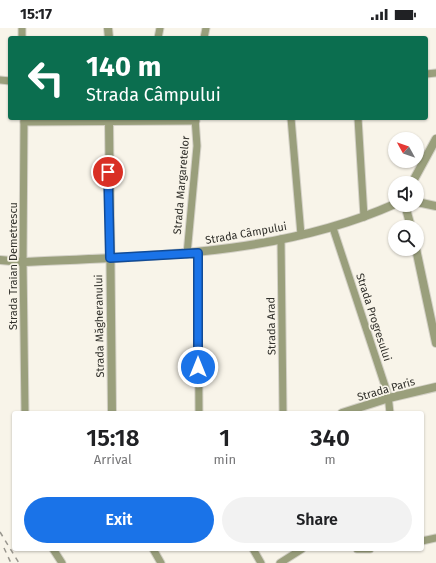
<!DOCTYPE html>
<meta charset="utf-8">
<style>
:root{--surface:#fff;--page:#f2f2f2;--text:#202124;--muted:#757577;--accent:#1a73e8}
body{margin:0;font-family:"Fira Sans",sans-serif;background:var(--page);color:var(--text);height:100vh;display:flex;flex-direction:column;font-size:15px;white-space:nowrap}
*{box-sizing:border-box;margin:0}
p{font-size:13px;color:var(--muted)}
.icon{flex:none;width:22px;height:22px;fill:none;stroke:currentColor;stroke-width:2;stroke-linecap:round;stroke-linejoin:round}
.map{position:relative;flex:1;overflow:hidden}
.details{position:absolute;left:12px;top:383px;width:412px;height:140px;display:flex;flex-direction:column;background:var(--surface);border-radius:4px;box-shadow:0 1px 3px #0004}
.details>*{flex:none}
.hud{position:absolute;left:8px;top:8px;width:420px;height:84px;border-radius:4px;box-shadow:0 1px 3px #0004;background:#0b6e4f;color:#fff;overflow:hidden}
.needle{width:26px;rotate:310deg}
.buttons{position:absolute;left:388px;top:104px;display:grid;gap:8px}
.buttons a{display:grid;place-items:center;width:36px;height:36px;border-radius:50%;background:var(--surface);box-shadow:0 1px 3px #0004;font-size:20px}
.pin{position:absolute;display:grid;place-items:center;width:34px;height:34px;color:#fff;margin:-17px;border:2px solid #fff;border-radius:50%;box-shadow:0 1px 4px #0007}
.me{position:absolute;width:44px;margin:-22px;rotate:0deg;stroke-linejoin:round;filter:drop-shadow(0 0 3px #0008)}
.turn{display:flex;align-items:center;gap:14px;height:84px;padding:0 12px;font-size:18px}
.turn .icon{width:52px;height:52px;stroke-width:2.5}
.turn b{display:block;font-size:28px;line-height:34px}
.eta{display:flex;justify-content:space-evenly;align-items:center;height:68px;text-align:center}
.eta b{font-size:24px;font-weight:600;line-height:28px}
.primary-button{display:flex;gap:8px;margin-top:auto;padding:8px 12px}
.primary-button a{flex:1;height:46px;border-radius:24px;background:var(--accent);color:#fff;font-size:16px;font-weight:600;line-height:46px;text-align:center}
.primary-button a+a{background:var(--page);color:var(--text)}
.status{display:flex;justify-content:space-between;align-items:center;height:28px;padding:0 20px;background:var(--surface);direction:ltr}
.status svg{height:11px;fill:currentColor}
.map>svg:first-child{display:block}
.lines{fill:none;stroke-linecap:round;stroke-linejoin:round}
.minor-casing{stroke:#d4d1c7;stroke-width:9}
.tertiary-casing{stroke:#d4d1c7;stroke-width:10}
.minor{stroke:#9a9f7c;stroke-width:7}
.tertiary{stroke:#9a9f7c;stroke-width:8}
.rail{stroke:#99968e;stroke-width:1.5;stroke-dasharray:5 5;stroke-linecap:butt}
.route-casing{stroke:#114b97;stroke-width:10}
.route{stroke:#1a73e8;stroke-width:7}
.labels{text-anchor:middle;stroke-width:3.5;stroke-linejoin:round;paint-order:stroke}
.street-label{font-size:11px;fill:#31302b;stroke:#f8f4e9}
</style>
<div class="status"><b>15:17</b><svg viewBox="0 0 49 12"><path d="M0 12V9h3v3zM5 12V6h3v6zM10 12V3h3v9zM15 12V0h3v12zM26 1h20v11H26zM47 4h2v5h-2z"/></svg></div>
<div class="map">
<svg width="436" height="535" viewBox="0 0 436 535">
<rect width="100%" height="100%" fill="#f8f4e9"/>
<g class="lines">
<defs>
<g id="minor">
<path d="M 22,0 L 22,10"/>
<path d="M 158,10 L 160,0"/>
<path d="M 204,10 L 206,0"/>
<path d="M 426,46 L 436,45"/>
<path d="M 0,52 L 10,53"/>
<path d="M 24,90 L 23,234 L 25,385"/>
<path d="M 291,90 L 301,207"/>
<path d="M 358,90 L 364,189"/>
<path d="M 24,94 L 196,93"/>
<path d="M 333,200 L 388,367 L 390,385"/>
<path d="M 281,211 L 283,385"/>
<path d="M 198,225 L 199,385"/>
<path d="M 187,226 L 197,118 L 195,90"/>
<path d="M 422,513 L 436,510"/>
<path d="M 53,521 L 62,535"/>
<path d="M 153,521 L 161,535"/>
<path d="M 253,521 L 261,535"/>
<path d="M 357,521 L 370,521"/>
<path d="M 280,535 L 302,521"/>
</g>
<g id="tertiary">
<path d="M 108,0 L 109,10"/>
<path d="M 109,90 L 112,385"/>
<path d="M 412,155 L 436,111"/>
<path d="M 417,174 L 436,178"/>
<path d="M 405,177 L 411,199"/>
<path d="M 416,221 L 436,315"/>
<path d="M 0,232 L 23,234 C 148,228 278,228 395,176"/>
<path d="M 342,385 L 389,370 L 436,359"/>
</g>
</defs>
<use href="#minor" class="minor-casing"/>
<use href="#tertiary" class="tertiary-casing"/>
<use href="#minor" class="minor"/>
<use href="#tertiary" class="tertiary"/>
<g class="rail">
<path d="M 0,504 L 19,535"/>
<path d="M 4,520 L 11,535"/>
</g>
</g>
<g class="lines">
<defs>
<path id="route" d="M 108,144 L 110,230 L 198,225 L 198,339"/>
</defs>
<use href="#route" class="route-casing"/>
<use href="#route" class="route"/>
</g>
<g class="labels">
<g class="street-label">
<text transform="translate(181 157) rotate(-85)" y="4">Strada Margaretelor</text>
<text transform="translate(246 205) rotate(-10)" y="4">Strada Câmpului</text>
<text transform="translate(13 238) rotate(-90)" y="4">Strada Traian Demetrescu</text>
<text transform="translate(374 289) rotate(72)" y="4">Strada Progresului</text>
<text transform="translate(99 298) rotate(-91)" y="4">Strada Măgheranului</text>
<text transform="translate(271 298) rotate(-91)" y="4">Strada Arad</text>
<text transform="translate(386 361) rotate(-16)" y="4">Strada Paris</text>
</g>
</g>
</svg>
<div class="buttons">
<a><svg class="needle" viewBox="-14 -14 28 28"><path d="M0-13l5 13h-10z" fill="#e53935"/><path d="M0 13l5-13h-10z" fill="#757577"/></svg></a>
<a><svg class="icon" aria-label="sound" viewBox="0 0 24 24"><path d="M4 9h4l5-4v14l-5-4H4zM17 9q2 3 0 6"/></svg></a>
<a><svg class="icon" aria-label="search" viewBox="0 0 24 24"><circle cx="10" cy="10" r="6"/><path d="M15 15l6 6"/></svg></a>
</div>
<div class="pin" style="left:108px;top:144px;background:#d93025"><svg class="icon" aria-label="arrive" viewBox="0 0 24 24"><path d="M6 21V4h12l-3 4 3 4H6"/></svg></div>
<svg class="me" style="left:198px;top:339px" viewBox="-20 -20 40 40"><circle r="17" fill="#1a73e8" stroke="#fff" stroke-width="3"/><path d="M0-11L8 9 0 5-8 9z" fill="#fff"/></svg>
<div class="hud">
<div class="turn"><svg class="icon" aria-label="left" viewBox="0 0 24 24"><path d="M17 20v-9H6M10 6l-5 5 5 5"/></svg><div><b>140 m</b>Strada Câmpului</div></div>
</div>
<section class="details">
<div class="eta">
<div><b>15:18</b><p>Arrival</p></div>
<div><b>1</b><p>min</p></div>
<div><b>340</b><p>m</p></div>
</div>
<div class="primary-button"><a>Exit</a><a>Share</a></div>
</section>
</div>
